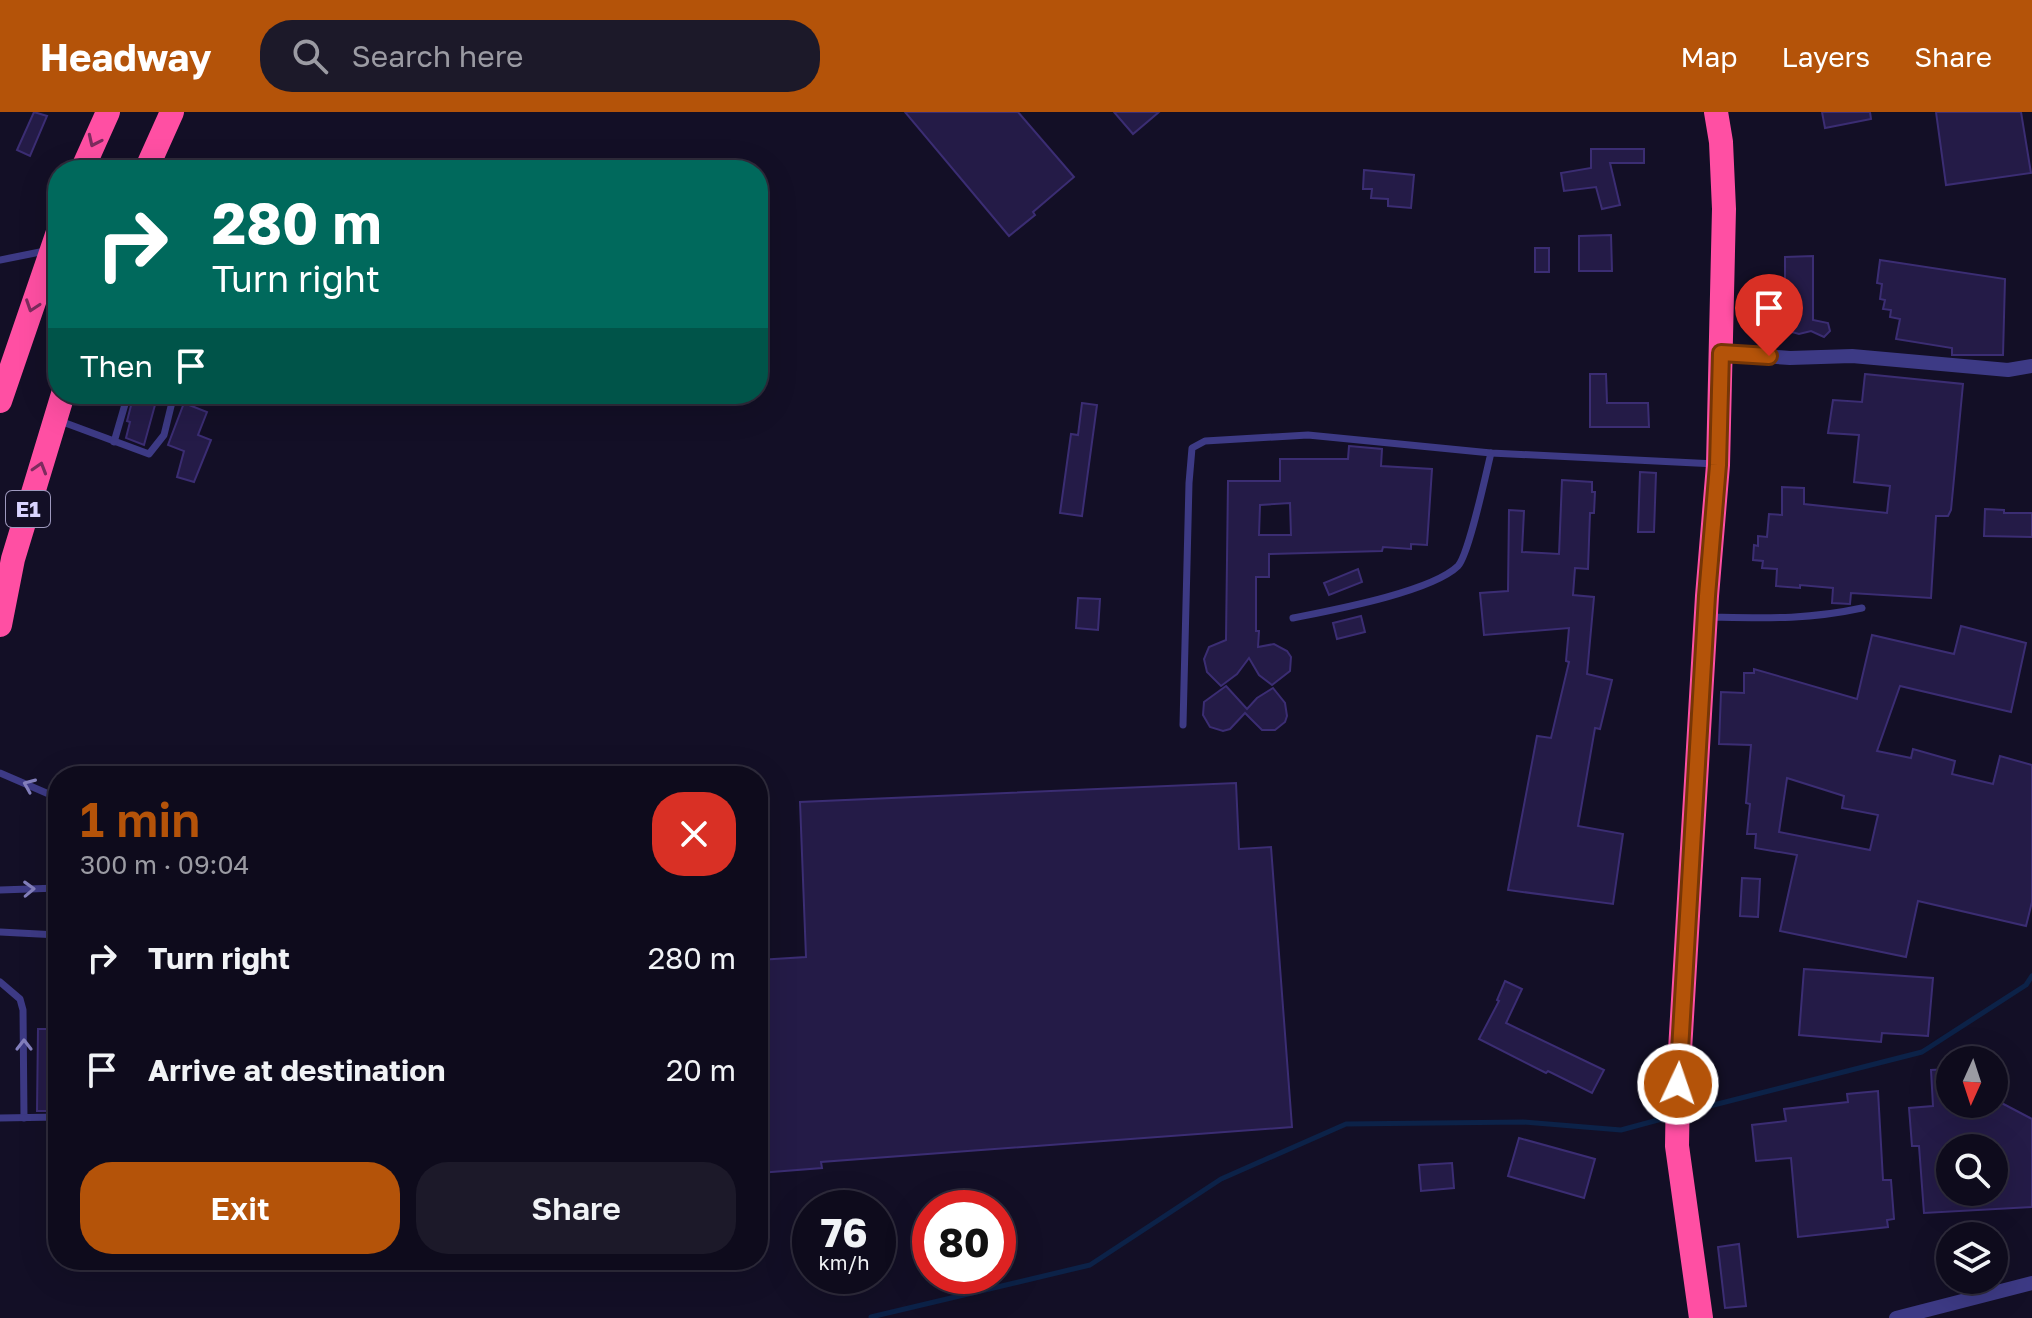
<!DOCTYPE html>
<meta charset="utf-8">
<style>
:root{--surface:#0e0b1c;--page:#1c1929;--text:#f1f3f6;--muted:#9b9ba3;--line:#2e2b3b;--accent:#b45309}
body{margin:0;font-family:"Golos Text",sans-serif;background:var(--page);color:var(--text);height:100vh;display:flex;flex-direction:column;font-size:30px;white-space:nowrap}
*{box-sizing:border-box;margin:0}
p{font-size:26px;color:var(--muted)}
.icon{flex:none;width:44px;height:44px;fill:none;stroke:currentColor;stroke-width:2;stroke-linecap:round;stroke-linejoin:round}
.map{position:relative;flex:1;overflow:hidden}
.drawer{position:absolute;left:48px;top:654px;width:720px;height:504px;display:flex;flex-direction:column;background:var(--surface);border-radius:32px;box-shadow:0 8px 32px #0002,0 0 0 2px var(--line)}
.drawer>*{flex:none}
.banner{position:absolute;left:48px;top:48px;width:720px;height:244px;border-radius:32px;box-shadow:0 8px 32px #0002,0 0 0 2px var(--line);background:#00695c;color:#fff;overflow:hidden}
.needle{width:52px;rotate:183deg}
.buttons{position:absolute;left:1936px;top:934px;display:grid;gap:16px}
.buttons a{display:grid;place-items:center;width:72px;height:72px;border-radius:50%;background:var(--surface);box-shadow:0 8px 32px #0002,0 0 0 2px var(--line);font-size:40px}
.speed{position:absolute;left:792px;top:1078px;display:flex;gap:16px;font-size:40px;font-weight:700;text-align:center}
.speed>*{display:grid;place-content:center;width:104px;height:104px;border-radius:50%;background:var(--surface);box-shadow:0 8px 32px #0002,0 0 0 2px var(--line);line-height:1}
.speed small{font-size:20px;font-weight:400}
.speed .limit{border:12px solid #d22;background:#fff;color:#111}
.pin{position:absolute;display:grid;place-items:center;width:68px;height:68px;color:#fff;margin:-82px -34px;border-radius:50% 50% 50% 0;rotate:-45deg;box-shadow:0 0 8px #0007}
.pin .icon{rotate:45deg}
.me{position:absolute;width:88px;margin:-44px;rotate:3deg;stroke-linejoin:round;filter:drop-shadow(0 0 6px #0008)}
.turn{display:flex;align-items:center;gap:28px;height:168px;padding:0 32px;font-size:36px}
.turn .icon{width:104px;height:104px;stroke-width:2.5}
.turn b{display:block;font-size:56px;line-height:68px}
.then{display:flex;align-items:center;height:76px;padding:0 32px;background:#0003;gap:16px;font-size:30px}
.round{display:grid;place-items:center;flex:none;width:84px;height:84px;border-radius:32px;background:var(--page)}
.overview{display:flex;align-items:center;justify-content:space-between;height:136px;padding:0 32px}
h1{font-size:48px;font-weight:600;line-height:60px;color:var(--accent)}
.primary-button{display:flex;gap:16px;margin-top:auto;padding:16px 32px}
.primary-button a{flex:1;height:92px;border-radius:32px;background:var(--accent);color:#fff;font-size:32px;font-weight:600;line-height:92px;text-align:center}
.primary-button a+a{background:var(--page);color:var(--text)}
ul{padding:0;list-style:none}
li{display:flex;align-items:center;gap:24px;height:112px;padding:0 32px}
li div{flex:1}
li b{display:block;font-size:30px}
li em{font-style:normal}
header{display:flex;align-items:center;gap:48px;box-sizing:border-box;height:112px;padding:0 40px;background:var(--accent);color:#fff}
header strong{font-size:38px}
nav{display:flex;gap:44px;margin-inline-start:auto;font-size:28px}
.search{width:560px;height:72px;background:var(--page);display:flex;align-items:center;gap:20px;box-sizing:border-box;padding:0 28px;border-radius:32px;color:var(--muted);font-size:30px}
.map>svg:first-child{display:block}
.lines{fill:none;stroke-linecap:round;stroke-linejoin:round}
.stream{stroke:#0c2248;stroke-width:5}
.building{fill:#241b47;stroke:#3b2d73;stroke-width:2;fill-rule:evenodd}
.lane{stroke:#3d3a85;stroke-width:7}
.street{stroke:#3d3a85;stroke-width:14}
.highway{stroke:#ff4fa3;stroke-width:24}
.oneway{stroke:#7d2c5e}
.oneway2{stroke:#837fbc}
.route-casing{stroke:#753606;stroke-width:20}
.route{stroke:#b45309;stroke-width:14}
.labels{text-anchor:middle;stroke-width:7;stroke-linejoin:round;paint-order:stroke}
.shield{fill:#130f26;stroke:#9e99be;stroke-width:2}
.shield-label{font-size:22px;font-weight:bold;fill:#d9d4ff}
</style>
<header>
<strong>Headway</strong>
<div class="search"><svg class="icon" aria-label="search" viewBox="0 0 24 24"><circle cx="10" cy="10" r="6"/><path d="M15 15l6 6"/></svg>Search here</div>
<nav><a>Map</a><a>Layers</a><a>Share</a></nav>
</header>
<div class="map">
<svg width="2032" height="1206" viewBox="0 0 2032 1206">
<rect width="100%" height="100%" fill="#130f26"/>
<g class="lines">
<g class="stream">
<path d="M 1686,1000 L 1922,940 L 2026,873 L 2032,864"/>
<path d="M 871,1205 L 1090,1153 L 1221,1067 L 1346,1012 L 1523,1010 L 1621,1018 L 1669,1005"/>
</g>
</g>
<g class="building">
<path d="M 34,0 L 47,4 L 30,44 L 17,38 Z"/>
<path d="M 905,0 L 1018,0 L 1074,65 L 1033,100 L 1035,103 L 1009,124 Z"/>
<path d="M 1114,0 L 1159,0 L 1133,22 Z"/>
<path d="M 1822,0 L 1870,0 L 1871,7 L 1825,16 Z"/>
<path d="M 1936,0 L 2021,0 L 2031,61 L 1946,73 Z"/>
<path d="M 1591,37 L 1644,37 L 1644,51 L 1610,51 L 1620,93 L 1602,97 L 1596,75 L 1564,79 L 1561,61 L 1591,56 Z"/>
<path d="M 1364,58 L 1414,63 L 1411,96 L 1388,94 L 1388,87 L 1371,86 L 1372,77 L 1363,77 Z"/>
<path d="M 1611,123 L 1612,159 L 1579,159 L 1579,124 Z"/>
<rect x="1535" y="136" width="14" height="24"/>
<path d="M 1813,144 L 1813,208 L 1828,211 L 1830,219 L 1824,225 L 1811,219 L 1799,222 L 1792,220 L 1778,221 L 1777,206 L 1785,205 L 1785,145 Z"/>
<path d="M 1880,148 L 2005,167 L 2003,243 L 1952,243 L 1952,236 L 1896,227 L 1900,207 L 1890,205 L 1891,198 L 1883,197 L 1885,188 L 1880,187 L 1882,172 L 1877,171 Z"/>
<path d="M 1590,262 L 1606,262 L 1607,291 L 1648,291 L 1649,315 L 1590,315 Z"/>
<path d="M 1865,262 L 1963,272 L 1951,398 L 1948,404 L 1936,404 L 1931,486 L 1851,481 L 1850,492 L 1832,491 L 1833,476 L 1800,473 L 1800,476 L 1776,474 L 1777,457 L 1762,456 L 1763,449 L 1753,448 L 1754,433 L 1758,434 L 1758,424 L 1767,425 L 1769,402 L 1782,403 L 1782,375 L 1804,376 L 1804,392 L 1887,401 L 1890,374 L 1854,370 L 1859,323 L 1828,321 L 1833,288 L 1862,290 Z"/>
<path d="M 134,282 L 158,282 L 144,333 L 126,326 L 130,310 L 127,309 Z"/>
<path d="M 184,291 L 207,300 L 198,323 L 211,328 L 194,370 L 177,365 L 184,339 L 168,333 Z"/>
<path d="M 1082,291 L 1097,293 L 1082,404 L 1060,401 L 1071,322 L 1078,323 Z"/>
<path d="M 1349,334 L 1382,337 L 1381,354 L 1432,357 L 1427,433 L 1411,432 L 1411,437 L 1383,435 L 1382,439 L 1269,442 L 1269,465 L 1256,465 L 1256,519 L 1259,519 L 1258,535 L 1274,532 L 1287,539 L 1291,545 L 1290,559 L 1272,573 L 1259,563 L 1249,546 L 1237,562 L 1221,574 L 1207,560 L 1204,547 L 1209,535 L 1226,528 L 1228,369 L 1280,369 L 1280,347 L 1348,347 ZM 1290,391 L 1291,423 L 1259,423 L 1260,393 Z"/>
<path d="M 1640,360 L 1656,361 L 1654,420 L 1638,420 Z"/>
<path d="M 1562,368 L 1592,370 L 1592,380 L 1595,380 L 1594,401 L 1590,401 L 1588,457 L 1575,456 L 1573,483 L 1594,485 L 1587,562 L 1612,568 L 1600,617 L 1595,616 L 1578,714 L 1623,722 L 1613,792 L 1508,778 L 1537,624 L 1551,626 L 1569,550 L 1566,549 L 1569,516 L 1484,523 L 1480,481 L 1508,479 L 1509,398 L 1524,399 L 1522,440 L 1559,442 Z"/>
<path d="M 1985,397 L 2004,398 L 2004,401 L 2032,401 L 2032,425 L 1984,424 Z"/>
<path d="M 1358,457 L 1362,470 L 1329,483 L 1324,471 Z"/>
<path d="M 1078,486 L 1100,487 L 1098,518 L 1076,516 Z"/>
<path d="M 1361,504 L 1365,520 L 1337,527 L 1333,511 Z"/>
<path d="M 1961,514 L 2026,531 L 2011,600 L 1900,574 L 1877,639 L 1911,646 L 1913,637 L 1955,649 L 1952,662 L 1993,672 L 2000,644 L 2032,653 L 2032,790 L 2026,814 L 1918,789 L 1906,845 L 1780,819 L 1797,743 L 1755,736 L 1756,722 L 1747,722 L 1750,692 L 1746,691 L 1751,633 L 1719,632 L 1721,580 L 1744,581 L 1744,561 L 1754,561 L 1754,557 L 1857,587 L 1872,523 L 1954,542 ZM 1787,666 L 1844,684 L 1842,696 L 1878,703 L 1870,738 L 1779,720 Z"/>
<path d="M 1226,574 L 1247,597 L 1257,586 L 1273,576 L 1285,591 L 1287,604 L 1285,610 L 1275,618 L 1262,618 L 1245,601 L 1230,617 L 1223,619 L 1210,615 L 1203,603 L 1204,590 Z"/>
<path d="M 1236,671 L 1239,737 L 1271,735 L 1292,1015 L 821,1050 L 822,1056 L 758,1061 L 758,848 L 806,845 L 800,690 Z"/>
<path d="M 1742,766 L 1760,767 L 1758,805 L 1740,804 Z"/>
<path d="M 1804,857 L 1933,866 L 1928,924 L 1882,921 L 1881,930 L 1799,923 Z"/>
<path d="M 1505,869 L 1522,877 L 1506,911 L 1604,958 L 1592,981 L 1548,959 L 1546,961 L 1479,927 L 1499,889 L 1497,888 Z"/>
<path d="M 38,917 L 58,917 L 58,999 L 37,999 Z"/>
<path d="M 1950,957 L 1950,992 L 1994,992 L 1994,987 L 2032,1007 L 2032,1095 L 1924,1101 L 1919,1034 L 1912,1034 L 1909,996 L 1933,994 L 1931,958 ZM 1950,1036 L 1994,1036 L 1994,1080 L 1950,1080 Z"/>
<path d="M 1878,979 L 1883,1068 L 1891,1068 L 1894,1107 L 1887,1108 L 1888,1115 L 1798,1125 L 1791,1046 L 1756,1049 L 1752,1013 L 1786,1009 L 1784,997 L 1848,990 L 1847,982 Z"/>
<path d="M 1519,1026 L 1595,1047 L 1584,1086 L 1508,1064 Z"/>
<path d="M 1452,1051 L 1454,1076 L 1421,1079 L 1419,1053 Z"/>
<path d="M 1739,1132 L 1746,1194 L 1725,1196 L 1718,1135 Z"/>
</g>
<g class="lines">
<g class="lane">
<path d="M 0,148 L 45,139"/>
<path d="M 60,309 L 149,342 L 164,323 L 174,282"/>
<path d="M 114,330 L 128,282"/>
<path d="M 1709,505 C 1764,506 1807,508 1862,496"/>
<path d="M 1293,506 C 1333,498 1431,480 1458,454 C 1469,442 1486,361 1491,341"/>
<path d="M 1183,613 L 1189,371 L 1192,336 L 1205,329 L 1308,323 L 1491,341 L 1716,352"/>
<path d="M 0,661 L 58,686"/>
<path d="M 0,778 L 58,776"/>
<path d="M 0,820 L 58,823"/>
<path d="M 0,870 L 20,887 L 23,898 L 24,1006"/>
<path d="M 0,1006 L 58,1005"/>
</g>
<g class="street">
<path d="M 1721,241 L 1790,246 L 1852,244 L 2008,258 L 2032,254"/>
<path d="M 1896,1206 L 2032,1171"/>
</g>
<g class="highway">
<path d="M 82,58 L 108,0"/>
<path d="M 146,58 L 172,0"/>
<path d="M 0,289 L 58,120"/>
<path d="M 0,513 L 13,447 L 63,282"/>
<path d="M 1701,1206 L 1677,1034 L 1678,972 L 1707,484 L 1718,353 L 1724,97 L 1721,30 L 1716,0"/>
</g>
</g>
<defs><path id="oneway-chevron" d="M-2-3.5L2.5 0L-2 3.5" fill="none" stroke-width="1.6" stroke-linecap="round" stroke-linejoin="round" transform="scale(2)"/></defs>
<g class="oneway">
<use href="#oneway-chevron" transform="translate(94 29) rotate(115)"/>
<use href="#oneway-chevron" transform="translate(32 194) rotate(109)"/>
<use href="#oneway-chevron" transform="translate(40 356) rotate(-73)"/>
</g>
<g class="oneway2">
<use href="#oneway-chevron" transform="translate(29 673) rotate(-157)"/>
<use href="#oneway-chevron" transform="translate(29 777) rotate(-2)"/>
<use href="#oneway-chevron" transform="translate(24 933) rotate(-90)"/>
</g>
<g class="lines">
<defs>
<path id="route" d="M 1678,972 L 1707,484 L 1718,353 L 1721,241 L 1769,244"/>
</defs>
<use href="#route" class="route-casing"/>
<use href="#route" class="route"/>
</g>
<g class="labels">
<rect class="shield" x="6" y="379" width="44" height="36" rx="6"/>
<g class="shield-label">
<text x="28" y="405">E1</text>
</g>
</g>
</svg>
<div class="buttons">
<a><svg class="needle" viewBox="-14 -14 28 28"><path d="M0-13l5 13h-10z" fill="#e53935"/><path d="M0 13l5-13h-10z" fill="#9b9ba3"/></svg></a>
<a><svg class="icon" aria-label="search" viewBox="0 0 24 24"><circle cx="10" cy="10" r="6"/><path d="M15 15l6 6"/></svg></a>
<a><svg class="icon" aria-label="layers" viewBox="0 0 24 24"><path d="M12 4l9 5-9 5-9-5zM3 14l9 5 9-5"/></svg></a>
</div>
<div class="speed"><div>76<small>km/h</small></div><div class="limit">80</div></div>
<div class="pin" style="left:1769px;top:244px;background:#d93025"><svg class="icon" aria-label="arrive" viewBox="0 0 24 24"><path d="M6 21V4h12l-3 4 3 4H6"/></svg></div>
<svg class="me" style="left:1678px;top:972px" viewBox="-20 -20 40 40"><circle r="17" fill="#b45309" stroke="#fff" stroke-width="3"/><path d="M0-11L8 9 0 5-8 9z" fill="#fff"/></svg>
<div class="banner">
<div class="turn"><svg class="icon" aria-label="right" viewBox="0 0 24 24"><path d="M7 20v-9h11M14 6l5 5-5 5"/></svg><div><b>280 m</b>Turn right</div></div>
<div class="then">Then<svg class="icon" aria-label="arrive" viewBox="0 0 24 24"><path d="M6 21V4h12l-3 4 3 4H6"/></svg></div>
</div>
<section class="drawer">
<div class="overview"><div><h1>1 min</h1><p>300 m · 09:04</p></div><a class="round" style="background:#d93025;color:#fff"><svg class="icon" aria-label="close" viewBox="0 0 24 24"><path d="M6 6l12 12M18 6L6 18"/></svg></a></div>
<ul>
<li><svg class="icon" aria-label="right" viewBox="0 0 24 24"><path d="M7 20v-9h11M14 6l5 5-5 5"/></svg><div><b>Turn right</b></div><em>280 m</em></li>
<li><svg class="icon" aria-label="arrive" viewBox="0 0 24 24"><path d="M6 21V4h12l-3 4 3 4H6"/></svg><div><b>Arrive at destination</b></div><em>20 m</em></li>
</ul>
<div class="primary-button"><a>Exit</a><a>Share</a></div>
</section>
</div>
